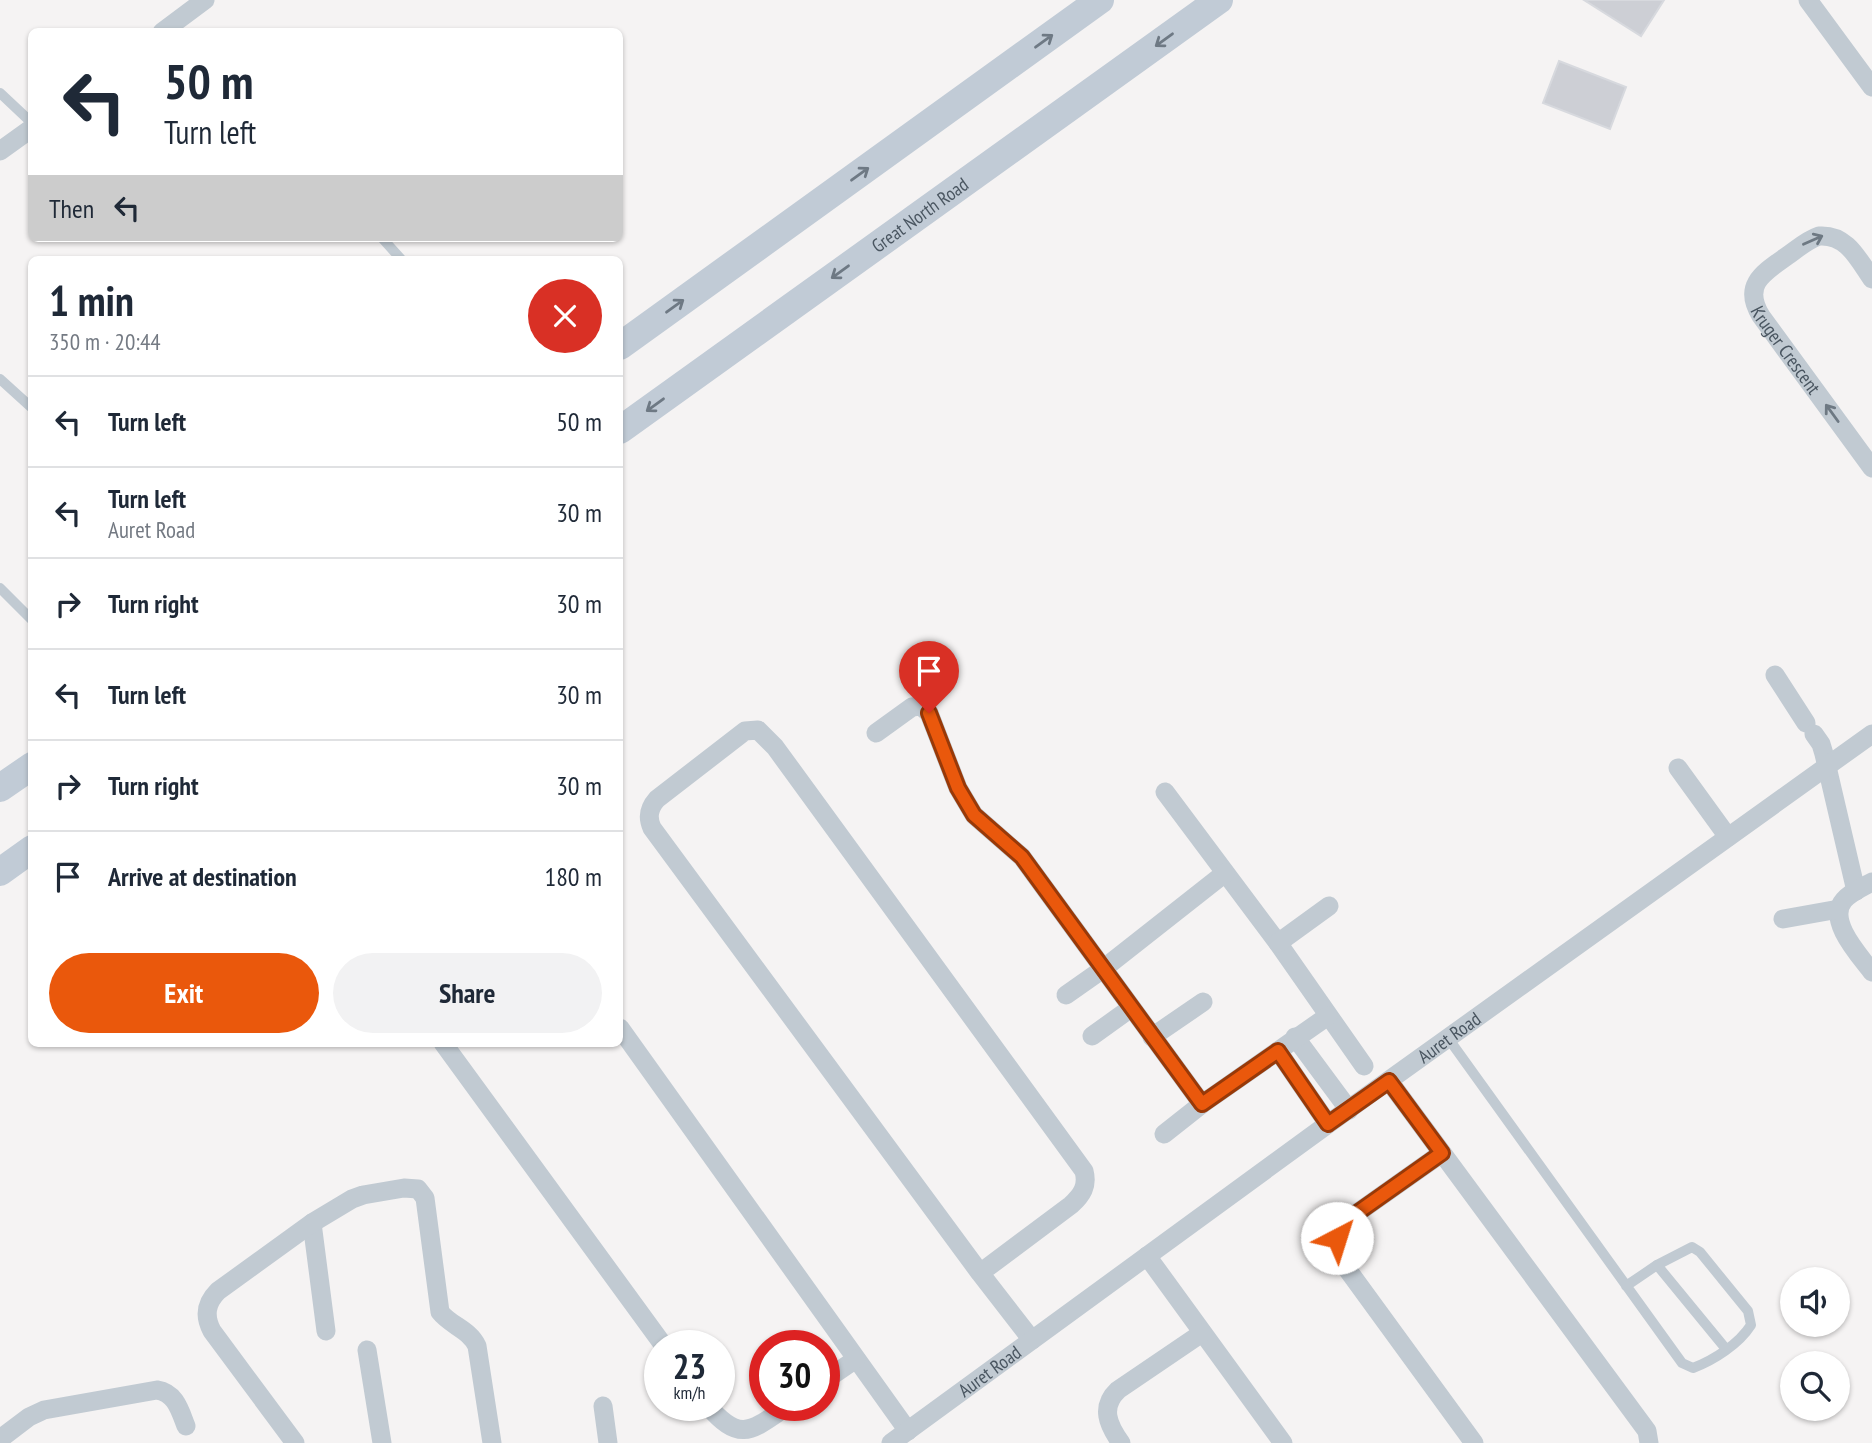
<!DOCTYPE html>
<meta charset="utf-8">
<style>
:root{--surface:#fff;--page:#f2f2f3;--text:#1f2937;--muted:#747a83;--line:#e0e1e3;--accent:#ea580c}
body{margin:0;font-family:"PT Sans Narrow",sans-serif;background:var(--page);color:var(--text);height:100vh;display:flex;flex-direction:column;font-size:26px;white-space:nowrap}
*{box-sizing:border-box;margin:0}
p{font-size:23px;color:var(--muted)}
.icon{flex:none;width:38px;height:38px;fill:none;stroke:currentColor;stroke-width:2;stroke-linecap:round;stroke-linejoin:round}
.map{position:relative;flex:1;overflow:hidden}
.side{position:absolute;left:28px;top:256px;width:595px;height:791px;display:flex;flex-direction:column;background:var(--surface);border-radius:10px;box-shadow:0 2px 5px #0004}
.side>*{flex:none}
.banner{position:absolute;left:28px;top:28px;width:595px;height:214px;border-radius:10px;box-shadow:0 2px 5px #0004;background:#fff;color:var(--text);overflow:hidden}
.buttons{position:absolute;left:1780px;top:1267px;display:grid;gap:14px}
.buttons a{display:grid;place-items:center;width:70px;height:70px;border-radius:50%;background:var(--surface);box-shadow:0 2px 5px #0004;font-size:35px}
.speed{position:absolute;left:644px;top:1330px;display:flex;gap:14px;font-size:35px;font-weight:700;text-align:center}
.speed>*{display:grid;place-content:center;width:91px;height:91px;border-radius:50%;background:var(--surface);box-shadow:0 2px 5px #0004;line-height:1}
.speed small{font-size:18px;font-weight:400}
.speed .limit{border:10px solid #d22;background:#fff;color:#111}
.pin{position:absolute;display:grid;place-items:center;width:60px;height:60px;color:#fff;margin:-72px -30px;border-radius:50% 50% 50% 0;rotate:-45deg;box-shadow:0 0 7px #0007}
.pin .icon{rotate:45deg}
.me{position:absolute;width:77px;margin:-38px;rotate:40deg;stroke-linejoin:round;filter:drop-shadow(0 0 5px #0008)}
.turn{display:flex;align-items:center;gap:24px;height:147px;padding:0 21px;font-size:32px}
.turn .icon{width:91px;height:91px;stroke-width:2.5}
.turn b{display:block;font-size:49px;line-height:60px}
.then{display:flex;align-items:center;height:66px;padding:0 21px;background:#0003;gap:14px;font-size:26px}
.round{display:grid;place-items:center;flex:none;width:74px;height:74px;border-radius:37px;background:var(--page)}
.headline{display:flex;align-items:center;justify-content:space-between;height:119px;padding:0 21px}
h1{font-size:42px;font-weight:600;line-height:52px}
.cta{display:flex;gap:14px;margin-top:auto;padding:14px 21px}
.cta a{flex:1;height:80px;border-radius:42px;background:var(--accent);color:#fff;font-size:28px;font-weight:600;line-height:80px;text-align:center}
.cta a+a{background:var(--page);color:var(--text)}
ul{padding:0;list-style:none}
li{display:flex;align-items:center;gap:21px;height:91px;padding:0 21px;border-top:2px solid var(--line)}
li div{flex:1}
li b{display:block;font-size:26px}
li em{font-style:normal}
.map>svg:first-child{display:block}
.building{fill:#cdcfd5;stroke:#d7d9de;stroke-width:2}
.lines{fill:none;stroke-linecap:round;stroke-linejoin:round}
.service{stroke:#c1cad2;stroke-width:10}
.minor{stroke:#c1cad2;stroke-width:19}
.secondary{stroke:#c1cbd6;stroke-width:28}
.oneway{stroke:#6e7984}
.oneway2{stroke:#6e7983}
.route-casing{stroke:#983908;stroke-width:18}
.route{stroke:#ea580c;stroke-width:12}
.labels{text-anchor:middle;stroke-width:6;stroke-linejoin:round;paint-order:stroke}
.street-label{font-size:19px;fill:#4a5661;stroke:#fff}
</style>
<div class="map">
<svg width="1872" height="1443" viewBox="0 0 1872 1443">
<rect width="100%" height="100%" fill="#f5f3f3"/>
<g class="building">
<path d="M 1584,0 L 1664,0 L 1641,36 Z"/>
<path d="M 1559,61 L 1626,87 L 1610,129 L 1543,103 Z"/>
</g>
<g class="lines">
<g class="service">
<path d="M 0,93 L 32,123"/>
<path d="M 382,238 L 401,259"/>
<path d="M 0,379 L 32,408"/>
<path d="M 0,588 L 32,620"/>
<path d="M 1448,1038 L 1682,1363 L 1693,1368 C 1714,1360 1739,1344 1751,1325 L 1748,1311 L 1700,1252 L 1692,1247 L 1657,1265 L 1626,1286"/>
<path d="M 1657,1265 L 1726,1349"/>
</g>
<g class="minor">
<path d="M 1808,0 L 1872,87"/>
<path d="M 162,32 L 205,0"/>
<path d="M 0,151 L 32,128"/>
<path id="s1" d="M 1872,279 C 1858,259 1847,234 1819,236 C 1807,240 1797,249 1787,256 C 1763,273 1742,285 1761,316 L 1872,468"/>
<path d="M 1775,675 L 1806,723"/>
<path d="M 876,733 L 912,707 L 921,706 L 929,713 L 958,788 L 974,815 L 1022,857 L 1202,1104"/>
<path d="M 1814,734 L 1821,744 L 1824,754 L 1856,891"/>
<path d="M 1678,768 L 1728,837"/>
<path d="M 1165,792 L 1278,943 L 1364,1066"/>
<path d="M 1872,882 C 1863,887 1851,892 1844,900 C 1826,920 1860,956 1872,972"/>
<path d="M 1783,919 L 1839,909"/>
<path d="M 1278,943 L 1329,906"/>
<path d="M 1066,995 L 1103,969 L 1225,873"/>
<path d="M 620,1028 L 908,1431"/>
<path d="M 1092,1036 L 1131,1008"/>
<path d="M 1152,1037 L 1203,1002"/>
<path d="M 1295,1037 L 1349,1110"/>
<path d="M 443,1043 L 664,1346"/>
<path d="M 1278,1051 L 1328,1124"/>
<path d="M 1389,1081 L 1647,1431 L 1649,1443"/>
<path d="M 1164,1134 L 1202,1104 L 1328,1016"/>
<path d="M 1442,1153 L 1350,1218 C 1335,1231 1335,1244 1342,1262 L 1474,1443"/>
<path d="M 312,1223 L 326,1331"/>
<path d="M 1147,1256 L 1283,1443"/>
<path d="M 980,1273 L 1071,1205 C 1082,1195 1088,1186 1084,1171 L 775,747 L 758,730 L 745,731 L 657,799 C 649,808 647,817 652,828 L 980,1273 L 1032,1340"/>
<path d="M 367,1350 L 382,1443"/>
<path d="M 824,1381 L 856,1359"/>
<path d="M 707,1405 C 740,1443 750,1432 789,1405"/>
<path d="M 603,1406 L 608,1443"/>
<path d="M 0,1439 L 29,1417 L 44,1410 L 157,1390 C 176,1393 180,1411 186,1426"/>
<path d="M 295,1443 L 212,1331 C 204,1316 206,1303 218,1291 L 312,1223 L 352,1199 L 363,1195 L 404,1188 L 418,1189 L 425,1198 L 440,1312 C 451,1326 469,1329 477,1346 L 492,1443"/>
<path id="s2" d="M 891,1443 L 1328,1124 L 1872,734"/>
<path d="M 1121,1443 C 1108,1425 1100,1407 1118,1390 L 1202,1333"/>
</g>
<g class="secondary">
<path d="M 620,346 L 1100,0"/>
<path id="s3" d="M 620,430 L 1219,0"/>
<path d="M 0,788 L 32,766"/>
<path d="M 0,872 L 32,849"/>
</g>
</g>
<defs><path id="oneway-shaft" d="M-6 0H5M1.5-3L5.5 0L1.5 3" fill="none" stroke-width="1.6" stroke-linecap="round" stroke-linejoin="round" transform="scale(1.75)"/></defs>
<g class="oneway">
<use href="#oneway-shaft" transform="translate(1164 40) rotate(144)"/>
<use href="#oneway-shaft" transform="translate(1044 41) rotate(-36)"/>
<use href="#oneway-shaft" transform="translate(860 174) rotate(-36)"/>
<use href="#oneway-shaft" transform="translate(840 272) rotate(144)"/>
<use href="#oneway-shaft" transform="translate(675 306) rotate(-36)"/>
<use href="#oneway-shaft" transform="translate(655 405) rotate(144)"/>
</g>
<g class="oneway2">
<use href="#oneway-shaft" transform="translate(1813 240) rotate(-24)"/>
<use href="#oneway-shaft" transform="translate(1832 413) rotate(-126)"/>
</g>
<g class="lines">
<defs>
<path id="route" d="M 929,713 L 958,788 L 974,815 L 1022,857 L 1202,1104 L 1278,1051 L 1328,1124 L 1389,1081 L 1442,1153 L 1350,1218 L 1341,1226 L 1337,1238"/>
</defs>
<use href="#route" class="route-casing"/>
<use href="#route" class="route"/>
</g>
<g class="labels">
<g class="street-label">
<text dy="7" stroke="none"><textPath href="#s3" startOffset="369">Great North Road</textPath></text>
<text dy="7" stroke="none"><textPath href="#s1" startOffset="228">Kruger Crescent</textPath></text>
<text dy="7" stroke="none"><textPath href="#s2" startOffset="690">Auret Road</textPath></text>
<text dy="7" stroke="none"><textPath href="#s2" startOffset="122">Auret Road</textPath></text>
</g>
</g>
</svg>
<div class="buttons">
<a><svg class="icon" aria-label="sound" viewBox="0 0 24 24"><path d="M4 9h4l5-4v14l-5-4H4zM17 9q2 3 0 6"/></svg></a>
<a><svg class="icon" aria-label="search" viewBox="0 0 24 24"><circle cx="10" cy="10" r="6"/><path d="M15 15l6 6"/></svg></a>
</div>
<div class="speed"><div>23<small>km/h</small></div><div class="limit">30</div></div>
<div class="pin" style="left:929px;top:713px;background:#d93025"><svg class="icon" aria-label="arrive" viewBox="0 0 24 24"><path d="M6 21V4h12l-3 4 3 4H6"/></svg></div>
<svg class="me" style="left:1337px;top:1238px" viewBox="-20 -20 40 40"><circle r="19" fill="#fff"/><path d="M0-13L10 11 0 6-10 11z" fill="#ea580c"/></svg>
<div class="banner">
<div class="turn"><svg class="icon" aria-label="left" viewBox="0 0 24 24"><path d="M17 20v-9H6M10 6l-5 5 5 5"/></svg><div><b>50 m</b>Turn left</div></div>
<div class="then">Then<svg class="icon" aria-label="left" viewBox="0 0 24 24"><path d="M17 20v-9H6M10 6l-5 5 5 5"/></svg></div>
</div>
<section class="side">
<div class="headline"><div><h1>1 min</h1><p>350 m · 20:44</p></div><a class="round" style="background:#d93025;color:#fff"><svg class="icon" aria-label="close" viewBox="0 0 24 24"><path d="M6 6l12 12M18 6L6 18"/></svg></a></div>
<ul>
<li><svg class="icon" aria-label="left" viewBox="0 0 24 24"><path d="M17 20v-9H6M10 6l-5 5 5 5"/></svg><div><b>Turn left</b></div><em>50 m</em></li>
<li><svg class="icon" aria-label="left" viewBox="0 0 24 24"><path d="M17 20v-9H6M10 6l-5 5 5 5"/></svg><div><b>Turn left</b><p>Auret Road</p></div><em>30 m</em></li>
<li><svg class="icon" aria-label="right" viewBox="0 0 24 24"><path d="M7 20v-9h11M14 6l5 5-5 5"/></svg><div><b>Turn right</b></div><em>30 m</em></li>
<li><svg class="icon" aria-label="left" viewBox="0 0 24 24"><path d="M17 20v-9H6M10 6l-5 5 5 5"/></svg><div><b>Turn left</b></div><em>30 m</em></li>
<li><svg class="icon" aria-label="right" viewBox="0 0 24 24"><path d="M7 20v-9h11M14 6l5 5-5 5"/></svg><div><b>Turn right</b></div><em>30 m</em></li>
<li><svg class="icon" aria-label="arrive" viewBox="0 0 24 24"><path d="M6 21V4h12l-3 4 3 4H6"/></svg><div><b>Arrive at destination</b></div><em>180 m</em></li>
</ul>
<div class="cta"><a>Exit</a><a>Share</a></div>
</section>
</div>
